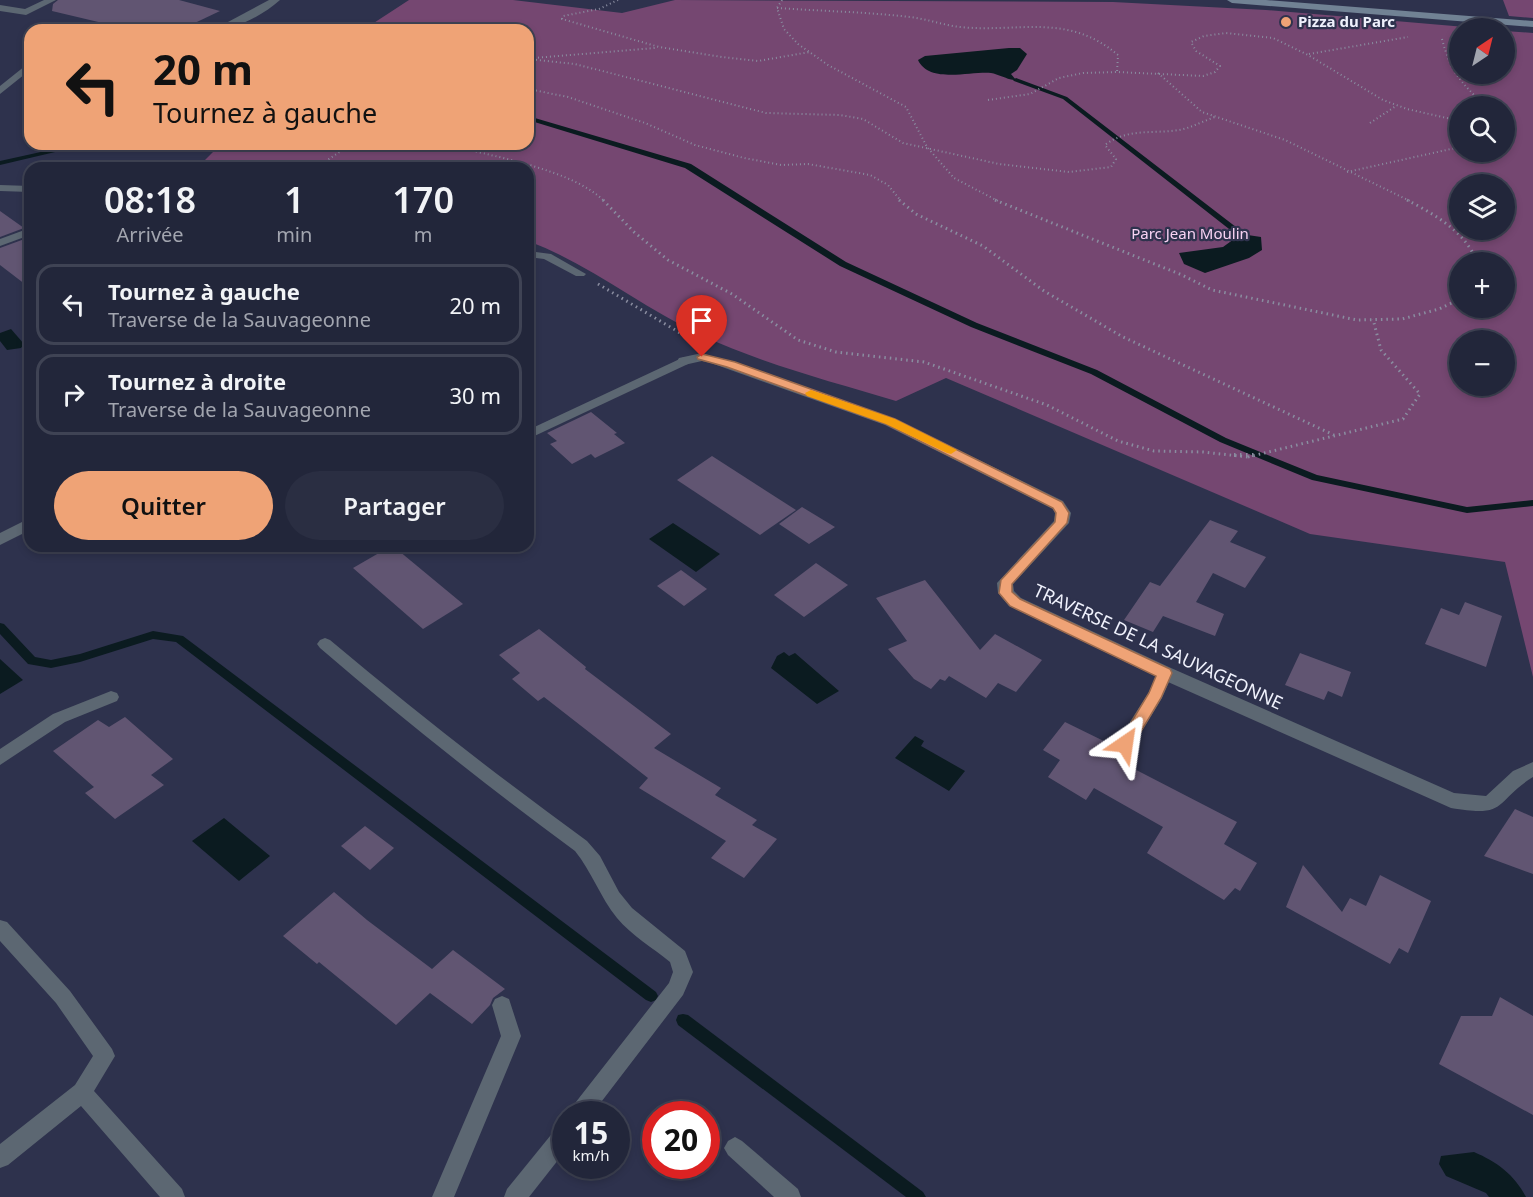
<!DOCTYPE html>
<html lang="fr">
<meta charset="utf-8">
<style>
:root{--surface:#22263a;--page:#2a2e42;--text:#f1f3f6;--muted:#a2a5af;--line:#3f4354;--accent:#efa376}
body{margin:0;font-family:"Noto Sans",sans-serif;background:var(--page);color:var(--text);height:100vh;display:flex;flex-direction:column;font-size:22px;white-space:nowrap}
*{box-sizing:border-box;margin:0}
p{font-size:20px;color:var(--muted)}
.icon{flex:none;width:33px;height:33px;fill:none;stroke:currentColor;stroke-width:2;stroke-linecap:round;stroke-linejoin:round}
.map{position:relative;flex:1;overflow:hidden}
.details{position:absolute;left:24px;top:162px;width:510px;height:390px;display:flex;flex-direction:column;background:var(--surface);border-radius:18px;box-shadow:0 3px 9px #0003,0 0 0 2px var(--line)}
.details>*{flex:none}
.guide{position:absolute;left:24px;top:24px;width:510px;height:126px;border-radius:18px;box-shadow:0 3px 9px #0003,0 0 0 2px var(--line);background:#efa376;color:#111;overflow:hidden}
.needle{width:39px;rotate:35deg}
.controls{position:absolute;left:1449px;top:18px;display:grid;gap:12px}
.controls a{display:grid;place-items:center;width:66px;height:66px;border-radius:50%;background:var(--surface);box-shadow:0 3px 9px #0003,0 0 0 2px var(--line);font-size:30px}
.speed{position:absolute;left:552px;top:1101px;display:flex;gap:12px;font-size:30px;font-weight:700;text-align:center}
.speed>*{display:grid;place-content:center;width:78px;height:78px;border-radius:50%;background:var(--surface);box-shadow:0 3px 9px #0003,0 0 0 2px var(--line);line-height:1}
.speed small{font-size:15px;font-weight:400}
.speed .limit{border:9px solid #d22;background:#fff;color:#111}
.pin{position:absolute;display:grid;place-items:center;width:51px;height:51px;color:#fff;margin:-62px -26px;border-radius:50% 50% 50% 0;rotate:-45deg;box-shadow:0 0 6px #0007}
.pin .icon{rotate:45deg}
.me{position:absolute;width:66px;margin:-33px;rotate:32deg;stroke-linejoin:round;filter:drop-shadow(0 0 4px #0008)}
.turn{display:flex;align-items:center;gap:21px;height:126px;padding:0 30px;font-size:27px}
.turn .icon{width:78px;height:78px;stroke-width:2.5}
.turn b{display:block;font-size:42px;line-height:51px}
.eta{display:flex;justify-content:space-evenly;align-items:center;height:102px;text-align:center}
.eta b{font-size:36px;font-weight:600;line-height:42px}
.action{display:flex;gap:12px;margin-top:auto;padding:12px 30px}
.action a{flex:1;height:69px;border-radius:36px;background:var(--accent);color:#111;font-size:24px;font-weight:600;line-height:69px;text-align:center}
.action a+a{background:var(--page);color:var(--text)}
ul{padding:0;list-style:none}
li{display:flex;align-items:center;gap:18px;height:81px;margin:0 12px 9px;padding:0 18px;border:3px solid var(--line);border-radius:18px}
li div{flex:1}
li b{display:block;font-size:22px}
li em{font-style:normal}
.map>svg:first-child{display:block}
.green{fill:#754771;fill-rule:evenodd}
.water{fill:#0b1b20}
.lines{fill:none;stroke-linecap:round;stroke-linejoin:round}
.stream{fill:#0b1b20;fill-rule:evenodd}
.building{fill:#615572}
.path-far2{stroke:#8a8da0;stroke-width:2;stroke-dasharray:1 3;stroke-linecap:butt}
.path-far1{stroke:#8a8da0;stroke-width:3;stroke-dasharray:1.5 4;stroke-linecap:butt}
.path{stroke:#8a8da0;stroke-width:4;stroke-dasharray:1.5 4.5;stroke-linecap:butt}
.service{fill:#5c6772;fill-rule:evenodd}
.minor{fill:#5c6772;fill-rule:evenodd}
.secondary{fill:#718294;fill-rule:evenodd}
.route{fill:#efa376;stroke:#9b6a4d;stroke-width:1.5}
.slow{fill:#f59e0b}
.poi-dot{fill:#efa376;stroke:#2e324d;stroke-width:2}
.labels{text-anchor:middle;stroke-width:4.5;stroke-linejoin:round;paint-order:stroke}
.far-poi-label{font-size:15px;font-weight:bold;fill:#eff1fc;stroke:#2e324d;text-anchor:start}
.far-park-label{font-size:15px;fill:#f8d2f3;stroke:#2e324d}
.street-label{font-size:18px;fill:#eff1fc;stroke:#2e324d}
</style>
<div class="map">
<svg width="1533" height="1197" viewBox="0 0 1533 1197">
<rect width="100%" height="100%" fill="#2e324d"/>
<g class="green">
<path d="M 409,0 L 513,0 L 622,13 L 675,0 L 1113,2 L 1266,10 L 1477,28 L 1460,28 L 1460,74 L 1504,74 L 1505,31 L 1533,33 L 1533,677 L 1505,562 L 1310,534 L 946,378 L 896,401 C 830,381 763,364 701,335 C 641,307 590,264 528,241 L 528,168 L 197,168 L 221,144 L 528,144 L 528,30 L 363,30 ZM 1460,106 L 1504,106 L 1504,152 L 1460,152 ZM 1460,184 L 1504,184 L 1504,230 L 1460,230 ZM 1460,262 L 1504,262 L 1504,308 L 1460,308 ZM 1460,340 L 1504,340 L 1504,386 L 1460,386 Z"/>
<path d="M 1503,0 L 1533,0 L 1533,18 L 1509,16 Z"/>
</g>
<g class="water">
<path d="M 1009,48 L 1020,48 L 1027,54 L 1017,70 L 1011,74 L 1016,80 L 1014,80 C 1006,79 998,74 991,73 C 971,71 929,84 918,60 L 925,56 Z"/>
<path d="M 1241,234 L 1261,237 L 1262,250 L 1249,258 L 1205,273 L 1184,264 L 1179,253 L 1223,247 Z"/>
<path d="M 11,329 L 24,344 L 21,348 L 7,350 L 0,341 L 0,333 Z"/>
<path d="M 673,523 L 720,554 L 696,572 L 649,539 Z"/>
<path d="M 784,652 L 789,656 L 795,653 L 839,691 L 817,704 L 771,668 L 777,656 Z"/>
<path d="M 0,659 L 23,680 L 0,694 Z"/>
<path d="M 915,736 L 924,741 L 921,746 L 965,771 L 949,791 L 895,758 Z"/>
<path d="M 224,818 L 270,856 L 239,881 L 192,841 Z"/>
<path d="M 1474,1152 C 1497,1162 1514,1174 1526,1197 L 1489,1197 L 1486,1193 L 1446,1176 L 1439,1164 L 1441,1156 Z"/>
</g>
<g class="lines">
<g class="stream">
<path d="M 1016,78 L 1067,97 L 1245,234 L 1238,236 L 1063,99 L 1014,81 L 1013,80 Z"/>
<path d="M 528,116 L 691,164 L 846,262 L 977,323 L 1097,370 L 1226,438 L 1317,475 L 1467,507 L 1533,500 L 1533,506 L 1467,513 L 1312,480 L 1220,442 L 1091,374 L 971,327 L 840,266 L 685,168 L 528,120 Z"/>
<path d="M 77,144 L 89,144 L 0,165 L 0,161 Z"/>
<path d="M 0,623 L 4,624 L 35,657 L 51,660 L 80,654 L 153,631 L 183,636 L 656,992 L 658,996 L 656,1000 L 651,1002 L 646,1000 L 176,642 L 153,639 L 80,662 L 51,668 L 28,664 L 0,634 Z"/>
<path d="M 683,1014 L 688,1015 L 923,1192 L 926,1197 L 906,1197 L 678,1025 L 676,1020 L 678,1015 Z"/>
</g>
</g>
<g class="building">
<path d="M 58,0 L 179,0 L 220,11 L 180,30 L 132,30 L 52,11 L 53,4 Z"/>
<path d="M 0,211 L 24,228 L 0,237 Z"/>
<path d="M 30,237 L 30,288 L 0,265 L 0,248 Z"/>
<path d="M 591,412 L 617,433 L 614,434 L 625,443 L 595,458 L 591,454 L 572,464 L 550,444 L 557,441 L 547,433 Z"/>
<path d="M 712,456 L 796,510 L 760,535 L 677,480 Z"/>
<path d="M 802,507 L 835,527 L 809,544 L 779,524 Z"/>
<path d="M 1210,520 L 1238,531 L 1230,542 L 1266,557 L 1245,588 L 1213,573 L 1196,602 L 1224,614 L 1215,636 L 1163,616 L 1153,632 L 1124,620 L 1150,582 L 1160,586 Z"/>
<path d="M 391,546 L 393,546 L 463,604 L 423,629 L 353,568 Z"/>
<path d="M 816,563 L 848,585 L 804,617 L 774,595 Z"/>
<path d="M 681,570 L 707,589 L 684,606 L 657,586 Z"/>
<path d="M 925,580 L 980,650 L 995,634 L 1042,660 L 1016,692 L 998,683 L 986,698 L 949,676 L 945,681 L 940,679 L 931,689 L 914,679 L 888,649 L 907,641 L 876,598 Z"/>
<path d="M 1465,602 L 1502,616 L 1486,667 L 1425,644 L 1441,608 L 1459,615 Z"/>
<path d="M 539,629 L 586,667 L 585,669 L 671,734 L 654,748 L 721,788 L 715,795 L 757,820 L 752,825 L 777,839 L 744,878 L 711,858 L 726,841 L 639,788 L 648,778 L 544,697 L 538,701 L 512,679 L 520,673 L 499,655 Z"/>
<path d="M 1300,653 L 1351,672 L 1342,697 L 1328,691 L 1324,700 L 1285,685 Z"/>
<path d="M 125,717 L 173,759 L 151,775 L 164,785 L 115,819 L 85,793 L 94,787 L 53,751 L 98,720 L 109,727 Z"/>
<path d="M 1065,722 L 1116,747 L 1120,752 L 1115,759 L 1237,822 L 1224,844 L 1257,863 L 1240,891 L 1235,888 L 1224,900 L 1147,853 L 1163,827 L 1094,788 L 1086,800 L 1048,777 L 1060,760 L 1043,750 Z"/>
<path d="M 1515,809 L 1533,817 L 1533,874 L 1484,856 Z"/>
<path d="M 365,826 L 394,848 L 370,870 L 341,846 Z"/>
<path d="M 1303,865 L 1342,912 L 1350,898 L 1366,906 L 1380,875 L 1431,901 L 1408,953 L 1399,948 L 1390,964 L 1286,907 Z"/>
<path d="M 334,892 L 367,920 L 432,969 L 453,950 L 505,989 L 493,998 L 490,1005 L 472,1024 L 430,993 L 396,1025 L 319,962 L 317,964 L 283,936 Z"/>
<path d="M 1500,997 L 1533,1016 L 1533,1115 L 1439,1064 L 1461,1016 L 1492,1016 Z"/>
</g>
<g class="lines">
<g class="path-far2">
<path d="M 618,0 L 599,9 L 563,16 L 562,19 L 659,47 L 722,57 L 758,61 L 810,52"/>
<path d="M 782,0 L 777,8 L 784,29 L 798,44 L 828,65 L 906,107 L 927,147 L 954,178 L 998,201"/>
<path d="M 777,8 C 821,11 866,12 910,17 C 927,19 943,25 960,27 C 1019,33 1067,12 1118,55 L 1117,72 L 1203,76 L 1215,72 L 1220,66 L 1196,51 L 1191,42 L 1204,36 L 1226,33 L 1273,38 L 1308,55 L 1383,100 L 1407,109 L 1460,121"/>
<path d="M 1442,39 C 1451,73 1460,81 1485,106"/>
<path d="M 1309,54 L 1408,37"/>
<path d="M 534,58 L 655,48"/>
<path d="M 528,59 L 575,64 L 766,113 L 840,115 L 863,119 L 903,143 L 999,164 L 1069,172 L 1111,167 L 1116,159 L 1105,145 C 1127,128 1153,134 1179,130 C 1191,128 1203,121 1215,117"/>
<path d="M 1158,73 L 1202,112 L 1285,140 L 1410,201"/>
<path d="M 528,89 L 568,97 L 645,123 L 695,145 L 744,158 L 781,165 L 808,164 L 870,175 L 888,185 L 901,201"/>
<path d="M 988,100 L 1030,94 L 1059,78 L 1083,73 L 1117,72"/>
<path d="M 1370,123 L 1396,106"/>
<path d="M 445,144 C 490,156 572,169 604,201"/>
<path d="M 315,168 L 352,144"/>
<path d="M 1347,172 L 1460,147"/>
</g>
<g class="path-far1">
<path d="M 603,200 L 634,232 L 668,260 L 732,294 L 798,340 L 836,352 L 924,362 L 1047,405 L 1118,441 L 1154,451 L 1203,452 L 1248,457"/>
<path d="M 899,200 L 916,214 L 983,246 L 1044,291 L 1123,337 L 1334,435"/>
<path d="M 995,200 L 1182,275 L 1212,290 L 1357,320 L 1402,319 L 1439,309 L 1460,299"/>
<path d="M 1407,200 C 1434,214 1466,232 1477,262"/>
<path d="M 598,284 L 687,337"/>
<path d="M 1248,457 L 1403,419 L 1420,394 L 1381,350 L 1373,319"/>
</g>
<path class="path" d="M 1234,455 L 1254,455"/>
<g class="service">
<path d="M 30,228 L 30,235 L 0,246 L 0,239 Z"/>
<path d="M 528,251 L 551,254 L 586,274 L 584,276 L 576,276 L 544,259 L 528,257 Z"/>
<path d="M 684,357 L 688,358 L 690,361 L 688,364 L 528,439 L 528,430 Z"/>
<path d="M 325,638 L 330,640 C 414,711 499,777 587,841 L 600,856 L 619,892 L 632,908 L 685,951 L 693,972 L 683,995 L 592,1114 L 569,1114 L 572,1107 L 669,983 L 673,972 L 670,962 C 653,948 631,935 617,918 C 600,897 592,872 575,851 C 487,786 402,719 320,648 L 317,644 L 320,640 Z"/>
<path d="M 1165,667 L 1171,669 L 1173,673 L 1162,698 L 1131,749 L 1125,751 L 1119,749 L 1117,744 L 1119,739 L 1149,692 L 1159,669 Z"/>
<path d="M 111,691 L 117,693 L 119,697 L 117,701 L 65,722 L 0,765 L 0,749 L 53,714 Z"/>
<path d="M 0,920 L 7,922 L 70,991 L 112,1049 L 115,1056 L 94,1091 L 182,1189 L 185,1197 L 160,1197 L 81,1106 L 8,1165 L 0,1168 L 0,1144 L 75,1085 L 93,1056 L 56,1003 L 0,941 Z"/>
<path d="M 502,996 L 509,999 L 521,1036 L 454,1197 L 432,1197 L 501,1036 L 492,1005 L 495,999 Z"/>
<path d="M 566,1122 L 566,1150 L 529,1197 L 504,1197 L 507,1189 L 559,1125 Z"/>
<path d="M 735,1137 L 742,1141 L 798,1189 L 801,1197 L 774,1197 L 728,1155 L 724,1148 L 728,1141 Z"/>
</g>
<g class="minor">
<path d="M 44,0 L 56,0 L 26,15 L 0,11 L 0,5 L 25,9 Z"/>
<path d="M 269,0 L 280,0 C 263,15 236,30 213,30 Z"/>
<path d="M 30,62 L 30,70 L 0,94 L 0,86 Z"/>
<path d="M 0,185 L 30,186 L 30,192 L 0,191 Z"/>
<path d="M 702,353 L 895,419 L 1063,501 L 1071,513 L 1069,523 L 1013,584 L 1014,591 L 1021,598 L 1171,668 L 1454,793 L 1486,796 L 1513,771 L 1533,762 L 1533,777 C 1493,802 1509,818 1451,808 L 1159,678 L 1009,606 L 998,593 L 997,583 L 1054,521 L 1055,513 L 1053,509 L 885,425 L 711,363 L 702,361 L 684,365 L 677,361 L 679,358 Z"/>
<path d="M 30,518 L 30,530 L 0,545 L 0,533 Z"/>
</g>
<path class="secondary" d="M 1227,0 L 1266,0 L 1533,21 L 1533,27 L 1232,3 Z"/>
</g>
<path class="route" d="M 702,354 L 735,362 L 895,419 L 1062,502 L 1069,513 L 1067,523 L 1012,584 L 1012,592 L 1020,599 L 1170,669 L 1172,673 L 1161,698 L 1131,748 L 1120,748 L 1118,744 L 1149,693 L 1156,676 L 1010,606 L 999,593 L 1001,580 L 1055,522 L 1056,513 L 1053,508 L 886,424 L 727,367 L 698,359 L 697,357 Z"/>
<path class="slow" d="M 811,390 L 895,419 L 957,450 L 951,454 L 947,453 L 886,424 L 807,396 L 805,393 Z"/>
<circle class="poi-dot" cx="1286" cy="22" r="6"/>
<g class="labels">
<g class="far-poi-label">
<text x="1298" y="27">Pizza du Parc</text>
</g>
<g class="far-park-label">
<text x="1190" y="239">Parc Jean Moulin</text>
</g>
<g class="street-label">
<text transform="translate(1158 647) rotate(25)" y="6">TRAVERSE DE LA SAUVAGEONNE</text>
</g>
</g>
</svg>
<div class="controls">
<a><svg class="needle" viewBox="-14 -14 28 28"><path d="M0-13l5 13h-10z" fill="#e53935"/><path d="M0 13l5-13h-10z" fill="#a2a5af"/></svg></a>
<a><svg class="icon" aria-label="search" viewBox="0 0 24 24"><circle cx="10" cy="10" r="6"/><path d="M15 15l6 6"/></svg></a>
<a><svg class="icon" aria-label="layers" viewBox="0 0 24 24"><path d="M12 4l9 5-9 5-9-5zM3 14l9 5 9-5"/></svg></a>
<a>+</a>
<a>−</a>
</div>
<div class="speed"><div>15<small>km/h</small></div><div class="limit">20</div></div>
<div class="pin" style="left:702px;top:357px;background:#d93025"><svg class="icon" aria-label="arrive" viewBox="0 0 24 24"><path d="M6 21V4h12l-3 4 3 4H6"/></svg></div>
<svg class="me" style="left:1125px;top:744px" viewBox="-20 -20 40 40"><path d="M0-17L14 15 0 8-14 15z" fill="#efa376" stroke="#fff" stroke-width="4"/></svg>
<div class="guide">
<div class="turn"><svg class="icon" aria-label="left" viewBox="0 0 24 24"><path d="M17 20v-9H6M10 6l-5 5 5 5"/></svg><div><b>20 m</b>Tournez à gauche</div></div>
</div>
<section class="details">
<div class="eta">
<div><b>08:18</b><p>Arrivée</p></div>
<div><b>1</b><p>min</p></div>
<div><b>170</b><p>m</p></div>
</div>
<ul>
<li><svg class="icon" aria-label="left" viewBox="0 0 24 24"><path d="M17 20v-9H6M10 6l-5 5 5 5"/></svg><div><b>Tournez à gauche</b><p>Traverse de la Sauvageonne</p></div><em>20 m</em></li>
<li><svg class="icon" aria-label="right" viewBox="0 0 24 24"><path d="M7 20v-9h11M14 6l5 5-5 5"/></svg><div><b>Tournez à droite</b><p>Traverse de la Sauvageonne</p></div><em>30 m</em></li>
</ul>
<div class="action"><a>Quitter</a><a>Partager</a></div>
</section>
</div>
